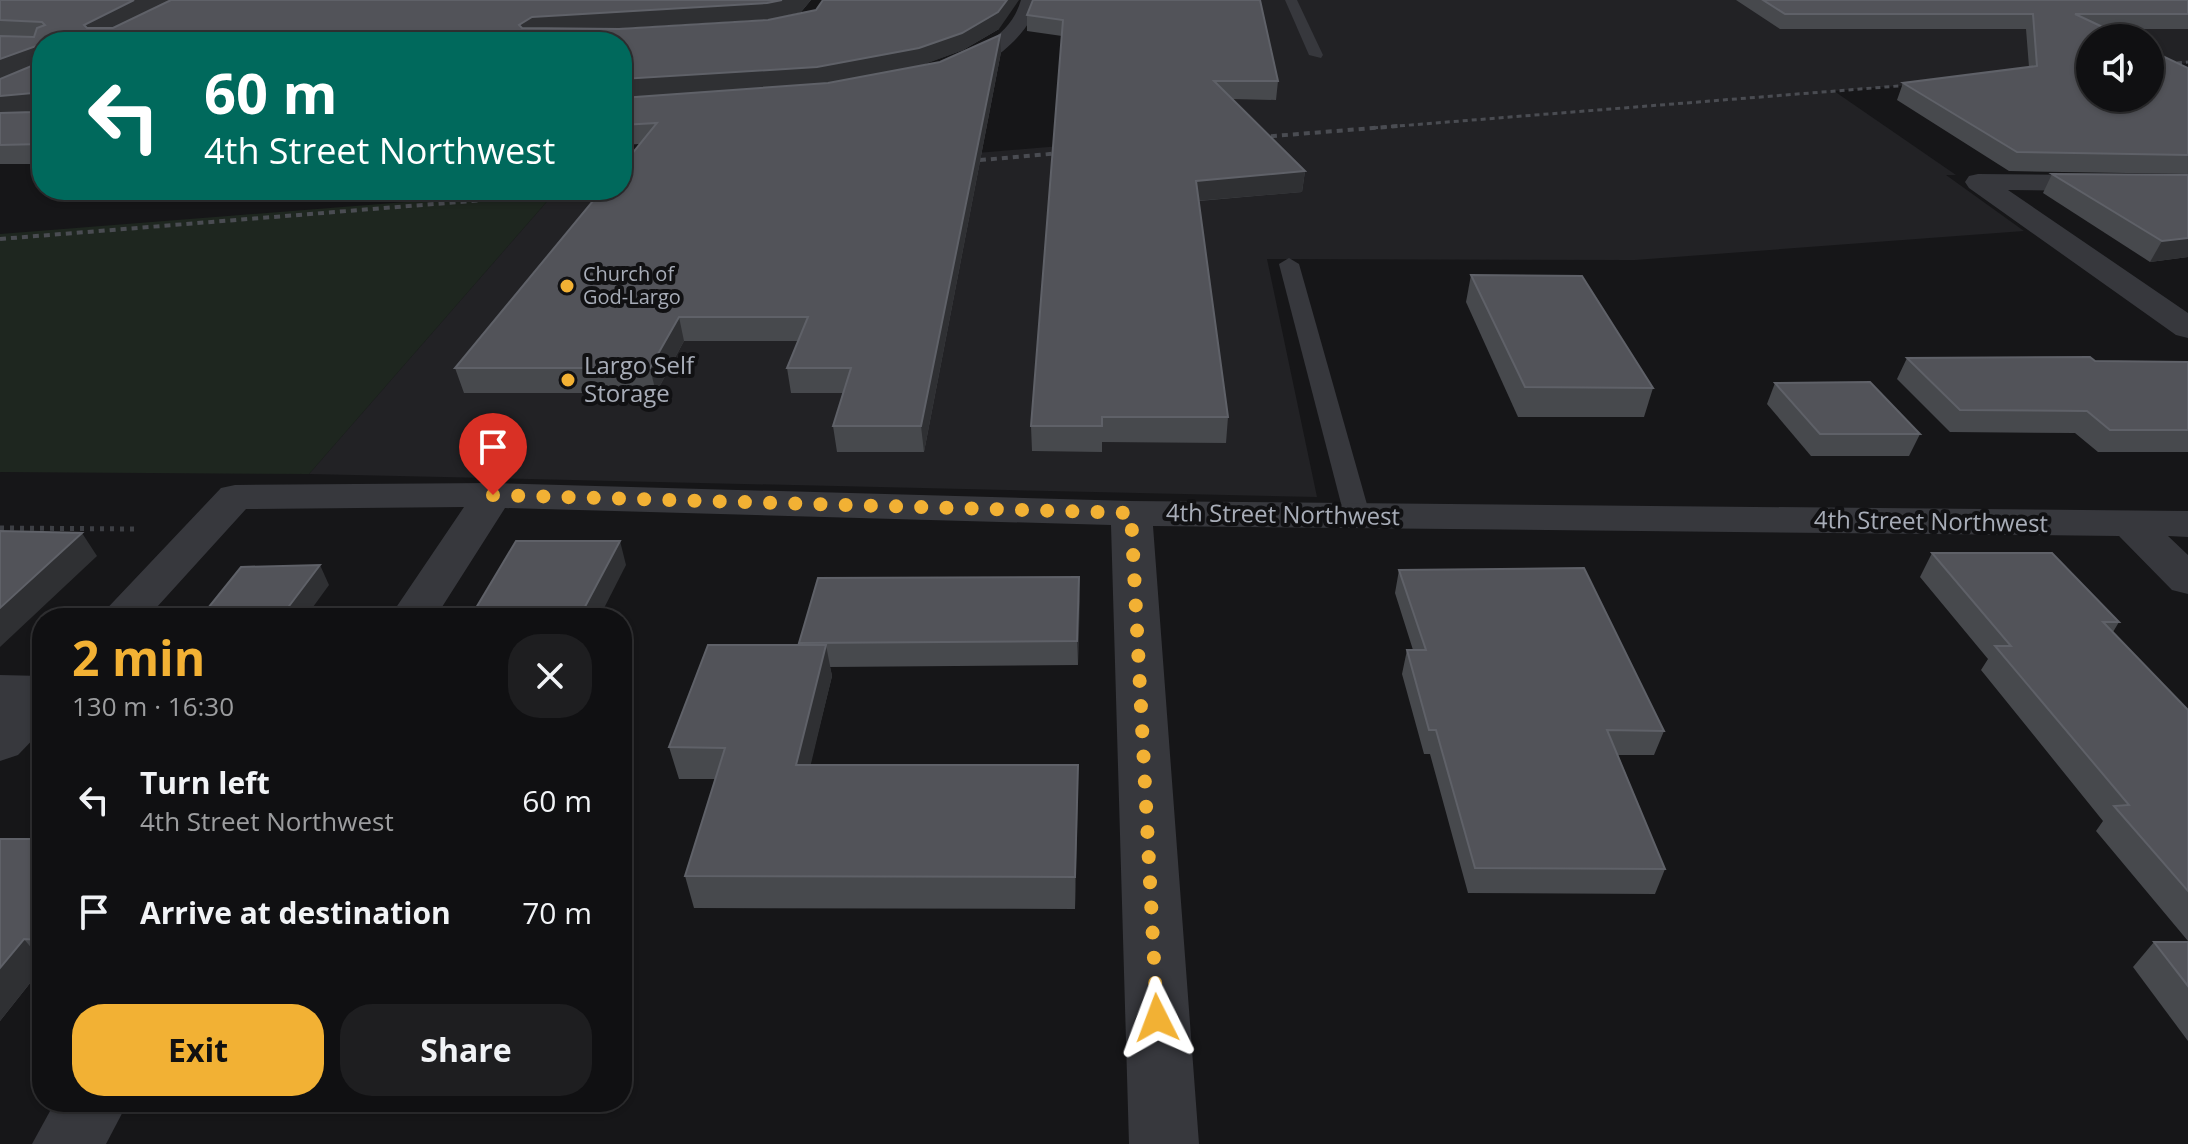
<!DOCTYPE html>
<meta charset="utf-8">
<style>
:root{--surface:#101012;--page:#1e1e20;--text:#f1f3f6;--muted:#9c9d9f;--line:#303032;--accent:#f2b134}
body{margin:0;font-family:"Open Sans",sans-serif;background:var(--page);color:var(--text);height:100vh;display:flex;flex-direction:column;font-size:30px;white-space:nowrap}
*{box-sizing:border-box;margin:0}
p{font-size:26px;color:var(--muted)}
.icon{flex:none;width:44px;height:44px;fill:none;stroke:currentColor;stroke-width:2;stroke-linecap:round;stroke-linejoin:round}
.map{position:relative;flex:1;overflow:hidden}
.sheet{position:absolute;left:32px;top:608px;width:600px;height:504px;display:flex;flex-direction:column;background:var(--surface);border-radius:32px;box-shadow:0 2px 6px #0004,0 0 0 2px var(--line)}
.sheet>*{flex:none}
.hud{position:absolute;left:32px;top:32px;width:600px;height:168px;border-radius:32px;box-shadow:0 2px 6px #0004,0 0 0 2px var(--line);background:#00695c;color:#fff;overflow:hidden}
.controls{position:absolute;left:2076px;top:24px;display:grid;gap:16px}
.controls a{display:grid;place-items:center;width:88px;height:88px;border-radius:50%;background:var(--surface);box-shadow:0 2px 6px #0004,0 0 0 2px var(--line);font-size:40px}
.pin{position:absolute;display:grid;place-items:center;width:68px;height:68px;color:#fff;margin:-82px -34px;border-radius:50% 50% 50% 0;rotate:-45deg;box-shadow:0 0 8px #0007}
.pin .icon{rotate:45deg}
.me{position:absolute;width:88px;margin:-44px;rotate:357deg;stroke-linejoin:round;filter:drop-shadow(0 0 6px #0008)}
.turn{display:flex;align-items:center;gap:28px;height:168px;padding:0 40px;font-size:36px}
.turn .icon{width:104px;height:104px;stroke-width:2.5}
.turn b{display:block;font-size:56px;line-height:68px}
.round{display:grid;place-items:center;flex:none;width:84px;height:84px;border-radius:32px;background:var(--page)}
.headline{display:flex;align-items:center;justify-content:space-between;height:136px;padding:0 40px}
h1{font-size:48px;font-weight:700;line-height:60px;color:var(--accent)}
.button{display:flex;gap:16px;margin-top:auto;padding:16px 40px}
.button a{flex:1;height:92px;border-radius:32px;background:var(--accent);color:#111;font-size:32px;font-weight:700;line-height:92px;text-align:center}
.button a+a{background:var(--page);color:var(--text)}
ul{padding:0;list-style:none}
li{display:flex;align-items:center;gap:24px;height:112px;padding:0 40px}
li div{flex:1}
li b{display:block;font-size:30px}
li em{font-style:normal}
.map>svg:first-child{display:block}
.built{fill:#222225}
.green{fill:#1e261f}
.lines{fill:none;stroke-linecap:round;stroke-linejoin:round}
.path{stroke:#3d3f44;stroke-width:5;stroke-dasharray:4 6;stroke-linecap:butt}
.lane{fill:#37383d;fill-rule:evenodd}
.street{fill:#37383d;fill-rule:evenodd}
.rail-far1{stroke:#4a4c52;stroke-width:3;stroke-dasharray:5 4;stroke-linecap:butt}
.rail{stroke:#4a4c52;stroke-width:4;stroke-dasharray:6 5;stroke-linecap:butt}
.wall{fill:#47494d}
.shaded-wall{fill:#2f3033}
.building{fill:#525359;stroke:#5f6168;stroke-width:2}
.route{stroke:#f2b134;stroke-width:14;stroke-dasharray:0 25.2}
.poi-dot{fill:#f2b134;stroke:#111113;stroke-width:3}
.labels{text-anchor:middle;stroke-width:8;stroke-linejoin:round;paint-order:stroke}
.far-poi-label{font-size:20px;fill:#a8adb8;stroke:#111113;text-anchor:start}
.poi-label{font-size:24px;fill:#a8adb8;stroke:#111113;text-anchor:start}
.street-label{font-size:24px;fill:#a8adb8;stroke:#111113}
</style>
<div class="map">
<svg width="2188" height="1144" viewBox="0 0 2188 1144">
<rect width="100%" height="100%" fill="#161618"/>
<path class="built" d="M 1122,0 L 2188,0 L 2188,63 L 2150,66 L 2150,38 L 2090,38 L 2090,71 L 1834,91 L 1956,175 L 1946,175 L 2024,231 L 1635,260 L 1267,259 L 1317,497 L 309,474 L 557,190 L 622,190 L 622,183 L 1131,140 Z"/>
<path class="green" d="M 557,190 L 309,474 L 0,472 L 0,234 Z"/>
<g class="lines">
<path class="path" d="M 0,528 L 136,529"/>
<g class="lane">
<path d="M 1285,0 L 1297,0 L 1323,55 L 1321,58 L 1309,55 Z"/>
<path d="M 1289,258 L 1299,264 L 1370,515 L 1366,521 L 1348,521 L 1344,515 L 1279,264 Z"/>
</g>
<g class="street">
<path d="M 1021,0 L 1039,0 C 1031,35 979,81 940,72 L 937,67 L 940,62 C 975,51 1010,38 1021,0 Z"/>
<path d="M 1978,174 L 2188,176 L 2188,192 L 2008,190 L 2188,313 L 2188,338 L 2176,335 L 1969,188 L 1965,182 L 1969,176 Z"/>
<path d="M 493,483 L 1131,501 L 2188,511 L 2188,537 L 2168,536 L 2188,555 L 2188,594 L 2172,590 L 2119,536 L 1153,526 L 1199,1144 L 1129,1144 L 1111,525 L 505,508 L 435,618 L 389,618 L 464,507 L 246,509 L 147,618 L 98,618 L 221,488 L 235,485 Z"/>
<path d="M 0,675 L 42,676 L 42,730 L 18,755 L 0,761 Z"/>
<path d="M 55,1102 L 128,1102 L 106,1144 L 32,1144 Z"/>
</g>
<g class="rail-far1">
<path d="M 2150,65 L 2188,62"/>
<path d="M 1373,128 L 1923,84"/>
</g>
<g class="rail">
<path d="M 1249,138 L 1398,126"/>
<path d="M 958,162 L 1073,152"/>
<path d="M 0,239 L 608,190"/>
</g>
</g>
<g class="wall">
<path d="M 0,0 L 811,0 L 801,12 L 770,19 L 602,29 L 999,29 L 963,50 L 921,65 L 1001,52 L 924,452 L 837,452 L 833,426 L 843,393 L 791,393 L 787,368 L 798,341 L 684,341 L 656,393 L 464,393 L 455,368 L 640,144 L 622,145 L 622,98 L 42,42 L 42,164 L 0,164 Z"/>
<path d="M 1033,0 L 1278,81 L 1276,100 L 1232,99 L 1305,171 L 1302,192 L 1199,201 L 1228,417 L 1226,443 L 1102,442 L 1102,452 L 1032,451 L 1031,426 L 1062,36 L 1027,31 L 1027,15 Z"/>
<path d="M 1736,0 L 2188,0 L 2188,29 L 2108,29 L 2188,68 L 2188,174 L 2009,171 L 1897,100 L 1903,83 L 2029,67 L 2026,29 L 1780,29 Z"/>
<path d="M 2052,174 L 2188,175 L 2188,257 L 2150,262 L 2043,193 Z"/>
<path d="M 1471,275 L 1653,388 L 1644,417 L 1518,417 L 1466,302 Z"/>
<path d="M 1907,358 L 2188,362 L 2188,452 L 2098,452 L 2075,433 L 1950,432 L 1897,379 Z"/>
<path d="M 1775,383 L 1920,434 L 1909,456 L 1811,456 L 1767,404 Z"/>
<path d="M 1932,553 L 2119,622 L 2113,632 L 2188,710 L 2188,941 L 2096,831 L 2103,821 L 1981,670 L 1988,659 L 1920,577 Z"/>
<path d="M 1399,570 L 1664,731 L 1654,755 L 1618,755 L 1665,869 L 1655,894 L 1468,893 L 1430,754 L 1424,754 L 1402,674 L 1407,650 L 1413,650 L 1395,593 Z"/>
<path d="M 1079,577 L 1078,665 L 830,667 L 832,676 L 810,765 L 1078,765 L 1075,909 L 694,908 L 685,876 L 715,779 L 679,779 L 669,747 L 799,645 L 799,643 Z"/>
<path d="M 0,839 L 42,839 L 42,968 L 0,1021 Z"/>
<path d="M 2154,942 L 2188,942 L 2188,1041 L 2133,967 Z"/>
</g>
<g class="shaded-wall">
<path d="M 134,0 L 172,0 L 92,41 L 84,25 Z"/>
<path d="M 782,0 L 811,0 L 801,12 L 770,19 L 536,33 L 523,42 L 519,25 L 532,17 Z"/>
<path d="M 1007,0 L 1019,0 L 999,29 L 963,50 L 920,66 L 819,85 L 622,98 L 622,79 Z"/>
<path d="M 1000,35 L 1001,52 L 924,452 L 921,426 Z"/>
<path d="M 36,46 L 42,64 L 0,80 L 0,59 Z"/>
<path d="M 33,93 L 42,112 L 0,115 L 0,96 Z"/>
<path d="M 1305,171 L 1302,192 L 1195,201 L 1196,181 Z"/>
<path d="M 2188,238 L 2188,257 L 2150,262 L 2162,241 Z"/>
<path d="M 679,317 L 684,341 L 656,393 L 650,368 Z"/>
<path d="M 82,533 L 97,556 L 0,647 L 0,608 Z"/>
<path d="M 620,541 L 626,565 L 599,618 L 579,618 Z"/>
<path d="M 320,565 L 329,585 L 305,618 L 280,618 Z"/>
<path d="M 1079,577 L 1080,601 L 1078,665 L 1077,641 Z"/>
<path d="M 826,645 L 832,676 L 803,797 L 796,765 Z"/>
<path d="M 1078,765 L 1078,797 L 1075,909 L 1075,877 Z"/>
<path d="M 24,939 L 42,961 L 42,968 L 0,1021 L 0,968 Z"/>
</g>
<g class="building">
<path d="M 0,0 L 134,0 L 84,25 L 87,28 L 113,28 L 171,0 L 782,0 L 767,3 L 532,17 L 519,25 L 522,28 L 619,29 L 768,20 L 816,10 L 823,0 L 1007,0 L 998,12 L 962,33 L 919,48 L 817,67 L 622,79 L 622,42 L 42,42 L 42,144 L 0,145 L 0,113 L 34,112 L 33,93 L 0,96 L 0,79 L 34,65 L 36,46 L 0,59 L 0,36 L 34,37 L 37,28 L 45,25 L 42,22 L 0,20 Z"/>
<path d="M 1033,0 L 1260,0 L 1278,81 L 1214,81 L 1305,171 L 1196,181 L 1228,417 L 1102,417 L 1102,426 L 1031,426 L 1063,20 L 1027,15 Z"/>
<path d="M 1763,0 L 2188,0 L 2188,14 L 2075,14 L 2126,38 L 2090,38 L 2090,98 L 2150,98 L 2150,50 L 2188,68 L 2188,155 L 2017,152 L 1903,83 L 2037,66 L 2033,14 L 1785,14 Z"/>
<path d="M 1000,35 L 921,426 L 833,426 L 851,368 L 787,368 L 808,317 L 679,317 L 650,368 L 455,368 L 602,190 L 622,190 L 622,166 L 657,123 L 622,125 L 622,98 L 828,83 L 940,62 Z"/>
<path d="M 2052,174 L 2188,175 L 2188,238 L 2162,241 Z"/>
<path d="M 1471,275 L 1582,276 L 1653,388 L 1525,387 Z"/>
<path d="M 2090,357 L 2095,361 L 2188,362 L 2188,430 L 2110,430 L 2087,411 L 1960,410 L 1907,358 Z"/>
<path d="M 1870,382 L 1920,434 L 1820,434 L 1775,383 Z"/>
<path d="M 0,531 L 82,533 L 0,608 Z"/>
<path d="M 516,541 L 620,541 L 579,618 L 470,618 Z"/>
<path d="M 1932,553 L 2052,553 L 2119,622 L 2103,622 L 2188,710 L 2188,891 L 2114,806 L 2129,805 L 1995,646 L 2011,646 Z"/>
<path d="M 320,565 L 280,618 L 200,618 L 241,567 Z"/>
<path d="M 1584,568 L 1664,731 L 1607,730 L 1665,869 L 1475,868 L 1436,730 L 1429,730 L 1407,650 L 1426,650 L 1399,570 Z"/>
<path d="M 1079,577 L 1077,641 L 799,643 L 818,578 Z"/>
<path d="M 708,645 L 826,645 L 796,765 L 1078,765 L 1075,877 L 685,876 L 725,748 L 669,747 Z"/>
<path d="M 0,839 L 42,839 L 42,940 L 24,939 L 0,968 Z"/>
<path d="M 2154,942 L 2188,942 L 2188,986 Z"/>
</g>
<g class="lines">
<path class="route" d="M 493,495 L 1131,513 L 1157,1018"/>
</g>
<g class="poi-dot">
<circle cx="567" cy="286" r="8"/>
<circle cx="568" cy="380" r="8"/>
</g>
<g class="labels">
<g class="far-poi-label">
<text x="583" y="281">Church of<tspan x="583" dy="23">God-Largo</tspan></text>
</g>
<g class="poi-label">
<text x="584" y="374">Largo Self<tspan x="584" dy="28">Storage</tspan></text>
</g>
<g class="street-label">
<text transform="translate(1283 515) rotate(1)" y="8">4th Street Northwest</text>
<text transform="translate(1931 522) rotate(1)" y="8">4th Street Northwest</text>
</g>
</g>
</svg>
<div class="controls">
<a><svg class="icon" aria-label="sound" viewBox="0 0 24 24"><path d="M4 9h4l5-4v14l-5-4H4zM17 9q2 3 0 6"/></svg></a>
</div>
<div class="pin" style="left:493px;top:495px;background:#d93025"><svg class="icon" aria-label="arrive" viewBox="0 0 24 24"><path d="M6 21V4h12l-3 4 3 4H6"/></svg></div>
<svg class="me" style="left:1157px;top:1018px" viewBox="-20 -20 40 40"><path d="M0-17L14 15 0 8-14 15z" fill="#f2b134" stroke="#fff" stroke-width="4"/></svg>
<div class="hud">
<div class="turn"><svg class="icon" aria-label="left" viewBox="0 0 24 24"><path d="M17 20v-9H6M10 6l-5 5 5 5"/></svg><div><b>60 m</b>4th Street Northwest</div></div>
</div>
<section class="sheet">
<div class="headline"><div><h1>2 min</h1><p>130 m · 16:30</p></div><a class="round"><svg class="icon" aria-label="close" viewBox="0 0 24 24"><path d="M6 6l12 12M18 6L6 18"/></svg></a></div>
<ul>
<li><svg class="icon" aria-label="left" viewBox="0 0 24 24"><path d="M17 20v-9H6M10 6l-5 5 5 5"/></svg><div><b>Turn left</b><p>4th Street Northwest</p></div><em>60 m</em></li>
<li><svg class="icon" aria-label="arrive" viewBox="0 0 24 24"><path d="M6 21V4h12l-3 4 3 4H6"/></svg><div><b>Arrive at destination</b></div><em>70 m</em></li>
</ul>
<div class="button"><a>Exit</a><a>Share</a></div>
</section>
</div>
